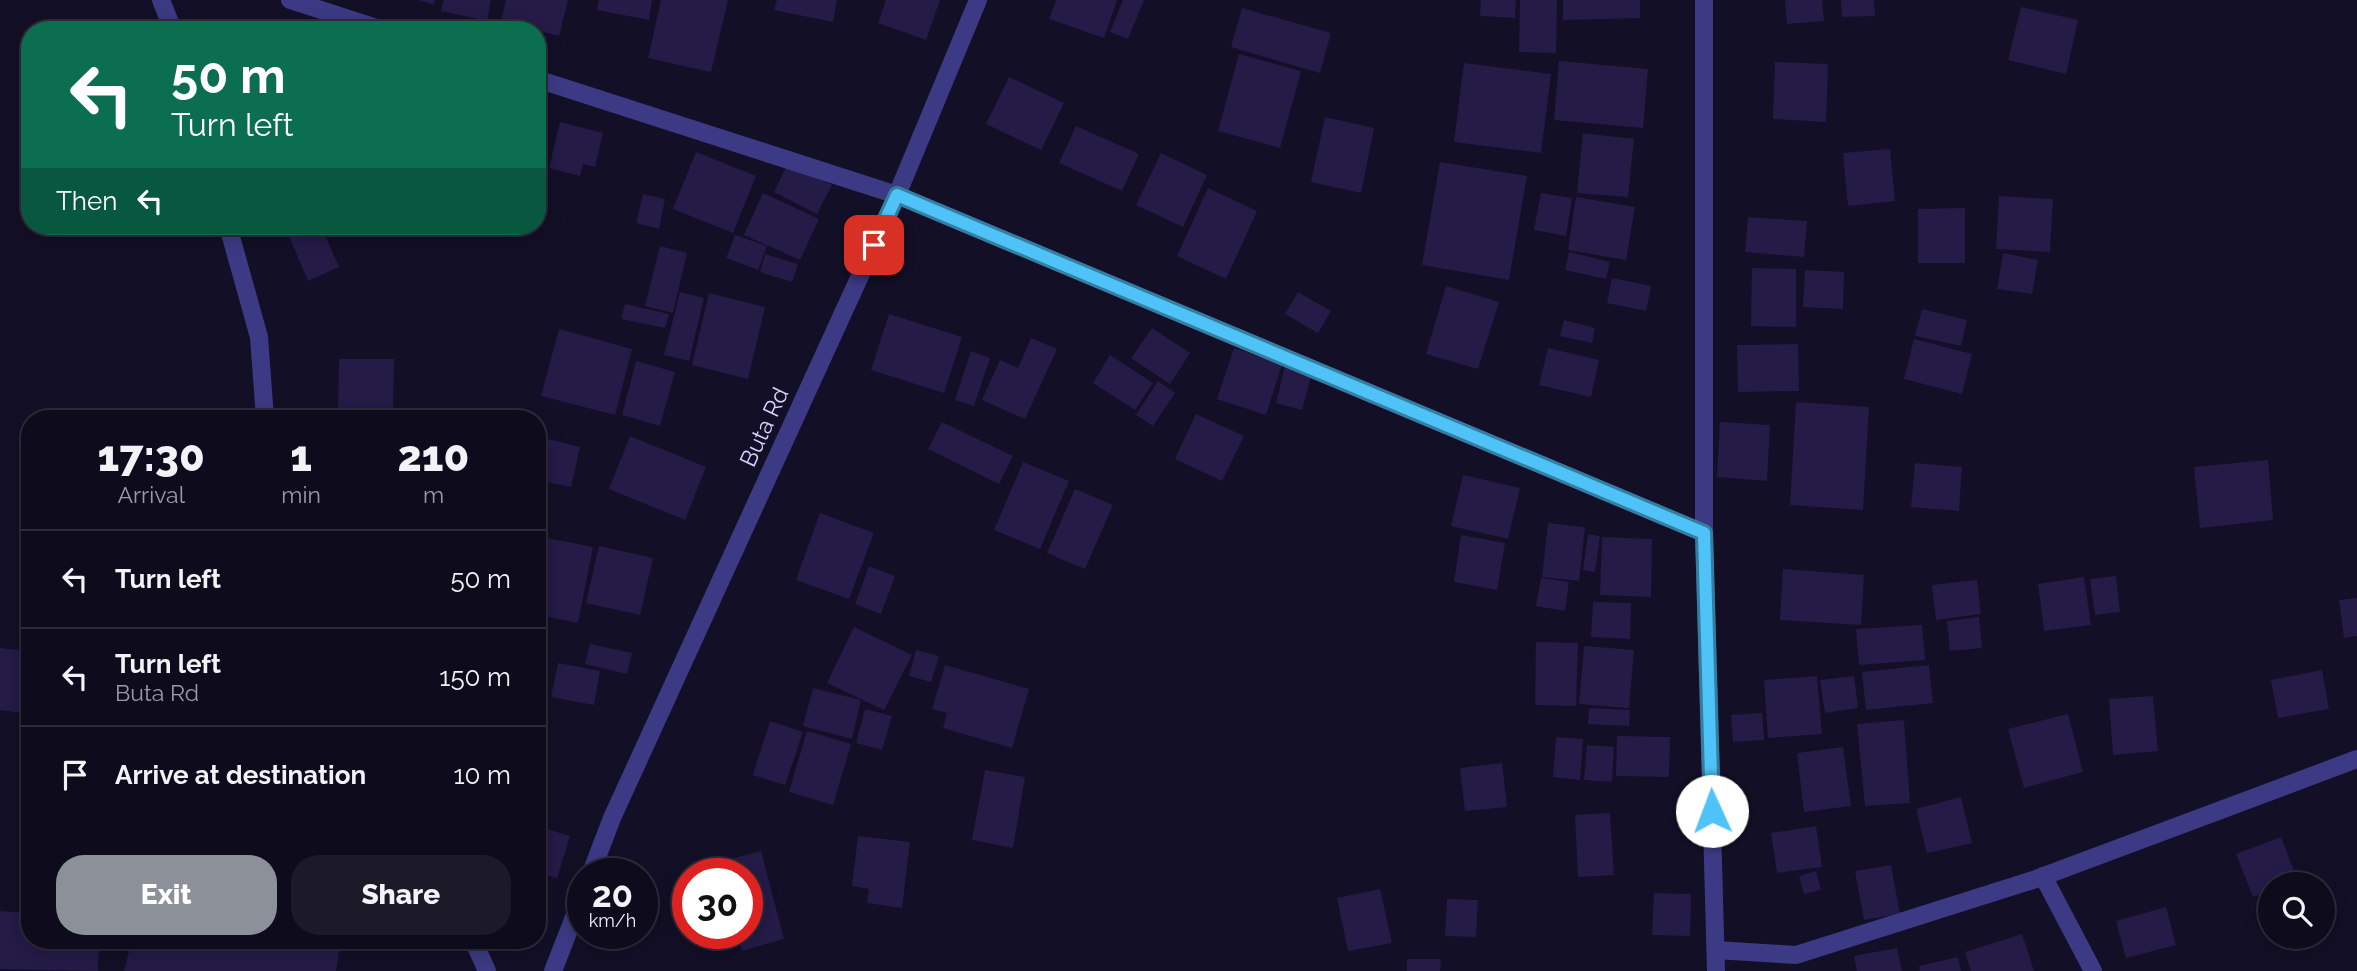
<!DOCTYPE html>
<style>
:root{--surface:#0e0b1c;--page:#1c1929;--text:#f1f3f6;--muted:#9b9ba3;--line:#2e2b3b;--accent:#8c9099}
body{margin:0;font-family:Raleway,sans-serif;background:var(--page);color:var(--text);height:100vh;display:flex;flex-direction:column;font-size:26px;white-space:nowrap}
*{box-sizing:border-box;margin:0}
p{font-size:23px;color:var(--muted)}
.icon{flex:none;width:38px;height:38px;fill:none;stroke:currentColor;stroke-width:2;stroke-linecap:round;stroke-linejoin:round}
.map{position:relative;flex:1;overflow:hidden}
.side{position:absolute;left:21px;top:410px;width:525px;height:539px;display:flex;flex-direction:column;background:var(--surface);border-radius:28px;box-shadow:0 4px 18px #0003,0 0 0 2px var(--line)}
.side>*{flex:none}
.top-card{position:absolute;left:21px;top:21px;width:525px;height:214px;border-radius:28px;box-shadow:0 4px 18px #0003,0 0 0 2px var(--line);background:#0b6e4f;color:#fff;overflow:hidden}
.tools{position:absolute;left:2258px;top:872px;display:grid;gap:14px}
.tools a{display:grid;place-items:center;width:77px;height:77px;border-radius:50%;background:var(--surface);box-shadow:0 4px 18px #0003,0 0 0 2px var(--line);font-size:35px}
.speed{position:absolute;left:567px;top:858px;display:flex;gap:14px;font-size:35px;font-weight:700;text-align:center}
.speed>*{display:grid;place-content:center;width:91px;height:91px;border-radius:50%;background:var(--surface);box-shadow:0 4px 18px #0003,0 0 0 2px var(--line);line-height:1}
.speed small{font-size:18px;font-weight:400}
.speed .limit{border:10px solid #d22;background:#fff;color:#111}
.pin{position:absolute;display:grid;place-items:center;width:60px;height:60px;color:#fff;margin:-30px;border-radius:14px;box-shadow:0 4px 10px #0006}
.me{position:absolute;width:77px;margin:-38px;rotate:358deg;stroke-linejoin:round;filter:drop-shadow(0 0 5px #0008)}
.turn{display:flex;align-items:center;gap:24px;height:147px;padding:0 35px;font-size:32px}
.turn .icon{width:91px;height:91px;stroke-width:2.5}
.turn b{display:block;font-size:49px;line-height:60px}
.then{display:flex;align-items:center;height:66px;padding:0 35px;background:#0003;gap:14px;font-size:26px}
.eta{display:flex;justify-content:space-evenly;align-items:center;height:119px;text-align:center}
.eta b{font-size:42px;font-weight:800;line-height:49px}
.cta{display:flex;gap:14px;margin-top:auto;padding:14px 35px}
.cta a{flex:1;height:80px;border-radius:28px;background:var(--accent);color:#fff;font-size:28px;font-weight:800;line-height:80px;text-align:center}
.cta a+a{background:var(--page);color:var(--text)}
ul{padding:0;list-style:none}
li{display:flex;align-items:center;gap:21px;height:98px;padding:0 35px;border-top:2px solid var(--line)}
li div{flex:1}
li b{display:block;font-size:26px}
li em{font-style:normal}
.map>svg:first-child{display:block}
.building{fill:#241b47}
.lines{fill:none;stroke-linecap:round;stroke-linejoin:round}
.minor{stroke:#3d3a85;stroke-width:18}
.route-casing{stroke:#337fa1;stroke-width:18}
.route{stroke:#4fc3f7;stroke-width:12}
.labels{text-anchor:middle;stroke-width:7;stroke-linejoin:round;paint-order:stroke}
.street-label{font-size:23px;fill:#d9d4ff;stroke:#130f26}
</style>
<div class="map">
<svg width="2357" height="971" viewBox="0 0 2357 971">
<rect width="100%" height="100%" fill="#130f26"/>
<g class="building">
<path d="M 418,0 L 435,0 L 434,5 Z"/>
<path d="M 444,0 L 491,0 L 487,21 L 441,11 Z"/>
<path d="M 506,0 L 568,0 L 559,36 L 501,21 Z"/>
<path d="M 599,0 L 652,0 L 649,20 L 597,10 Z"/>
<path d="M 661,0 L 728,0 L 711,72 L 648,58 Z"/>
<path d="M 777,0 L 837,0 L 833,22 L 774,10 Z"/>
<path d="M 886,0 L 940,0 L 926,40 L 878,23 Z"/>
<path d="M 1056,0 L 1117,0 L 1104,38 L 1049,19 Z"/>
<path d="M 1123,0 L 1144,0 L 1128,39 L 1110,32 Z"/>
<path d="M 1481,0 L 1516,0 L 1515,18 L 1480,16 Z"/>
<path d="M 1520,0 L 1557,0 L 1556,53 L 1519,52 Z"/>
<path d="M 1563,0 L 1640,0 L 1640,18 L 1563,20 Z"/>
<path d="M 1785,0 L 1822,0 L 1824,21 L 1787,24 Z"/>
<path d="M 1841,0 L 1874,0 L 1875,16 L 1842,17 Z"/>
<path d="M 2021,7 L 2078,20 L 2066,74 L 2008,60 Z"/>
<path d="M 1242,8 L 1331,33 L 1320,73 L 1231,47 Z"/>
<path d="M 1239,54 L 1301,71 L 1280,148 L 1218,131 Z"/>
<path d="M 1559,61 L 1648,69 L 1643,128 L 1554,120 Z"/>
<path d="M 1775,62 L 1828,64 L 1826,122 L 1773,119 Z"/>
<path d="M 1464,63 L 1551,74 L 1541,153 L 1454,142 Z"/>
<path d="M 1009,77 L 1064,103 L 1041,150 L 986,124 Z"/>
<path d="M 1325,117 L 1374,128 L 1361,193 L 1311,182 Z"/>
<path d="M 560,122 L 603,133 L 595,167 L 583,164 L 580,176 L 549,168 Z"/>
<path d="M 1076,126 L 1139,154 L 1122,191 L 1059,163 Z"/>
<path d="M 1583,133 L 1634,139 L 1628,197 L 1577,193 Z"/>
<path d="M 1890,149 L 1895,201 L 1848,206 L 1843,153 Z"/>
<path d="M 696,152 L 756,176 L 733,233 L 673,209 Z"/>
<path d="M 1161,153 L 1207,175 L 1183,227 L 1136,205 Z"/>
<path d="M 1440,162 L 1527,176 L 1509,280 L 1422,265 Z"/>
<path d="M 788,163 L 832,185 L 817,214 L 774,192 Z"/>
<path d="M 1208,188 L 1257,211 L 1226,279 L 1177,256 Z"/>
<path d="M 763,193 L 819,219 L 800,260 L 744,235 Z"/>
<path d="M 1541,193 L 1572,198 L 1566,236 L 1534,230 Z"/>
<path d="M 643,194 L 665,199 L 659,229 L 636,223 Z"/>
<path d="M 1999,196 L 2053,199 L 2050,252 L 1996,249 Z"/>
<path d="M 1576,197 L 1635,207 L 1626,260 L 1568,250 Z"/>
<path d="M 1965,208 L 1965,263 L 1918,263 L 1918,209 Z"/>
<path d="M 1748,217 L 1807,221 L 1804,257 L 1745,252 Z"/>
<path d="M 308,226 L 321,226 L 339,267 L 308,281 L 288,234 Z"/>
<path d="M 735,235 L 767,246 L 758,270 L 726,258 Z"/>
<path d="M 660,246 L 687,253 L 673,313 L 645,306 Z"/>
<path d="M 1569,252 L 1610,262 L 1606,279 L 1565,270 Z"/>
<path d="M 2003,253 L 2038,260 L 2032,294 L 1997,289 Z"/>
<path d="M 765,254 L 798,264 L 792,282 L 760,272 Z"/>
<path d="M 1752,268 L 1796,269 L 1796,327 L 1751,326 Z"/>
<path d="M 1805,270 L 1844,272 L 1843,309 L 1803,307 Z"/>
<path d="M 1612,278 L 1651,286 L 1646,311 L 1607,303 Z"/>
<path d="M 1446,286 L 1499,302 L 1478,369 L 1426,354 Z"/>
<path d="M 680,292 L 704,298 L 689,361 L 664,355 Z"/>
<path d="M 1298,292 L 1331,311 L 1318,333 L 1285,314 Z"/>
<path d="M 709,293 L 765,307 L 748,379 L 692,365 Z"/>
<path d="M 625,304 L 669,314 L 665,328 L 621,319 Z"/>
<path d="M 1922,309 L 1967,320 L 1961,346 L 1915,336 Z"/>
<path d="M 889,314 L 962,337 L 944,393 L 871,370 Z"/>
<path d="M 1564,320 L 1595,328 L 1592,343 L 1560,336 Z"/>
<path d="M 1152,328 L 1190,353 L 1170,384 L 1131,358 Z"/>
<path d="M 559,329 L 632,349 L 615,415 L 541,396 Z"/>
<path d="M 1031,338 L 1057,349 L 1025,419 L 982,400 L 1000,360 L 1018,368 Z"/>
<path d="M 1914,339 L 1972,354 L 1962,394 L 1904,379 Z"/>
<path d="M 1798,344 L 1799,391 L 1738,392 L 1737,345 Z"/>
<path d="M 1234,348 L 1282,364 L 1266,415 L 1217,399 Z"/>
<path d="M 1548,348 L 1599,360 L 1591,397 L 1539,385 Z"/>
<path d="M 971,351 L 990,358 L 974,406 L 955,400 Z"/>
<path d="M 1110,355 L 1153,383 L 1135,410 L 1093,383 Z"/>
<path d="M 339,359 L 394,359 L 393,413 L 338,412 Z"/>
<path d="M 636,361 L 675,372 L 660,426 L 622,415 Z"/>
<path d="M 1285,366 L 1312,373 L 1302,410 L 1276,403 Z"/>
<path d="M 1158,381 L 1175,393 L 1153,426 L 1136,415 Z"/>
<path d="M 1796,402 L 1869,407 L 1863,510 L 1790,505 Z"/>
<path d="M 1196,414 L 1244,436 L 1222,481 L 1175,459 Z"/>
<path d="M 942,422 L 1013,456 L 999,484 L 928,449 Z"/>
<path d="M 1720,422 L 1770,425 L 1767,481 L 1717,477 Z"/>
<path d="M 630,436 L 706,467 L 685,520 L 609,489 Z"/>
<path d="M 544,438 L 580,447 L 571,487 L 537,480 Z"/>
<path d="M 2268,460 L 2273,520 L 2200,528 L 2194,467 Z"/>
<path d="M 1023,462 L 1069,481 L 1040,549 L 994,530 Z"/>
<path d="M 1915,463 L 1962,467 L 1959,511 L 1911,507 Z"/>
<path d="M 1463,475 L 1520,488 L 1508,539 L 1451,526 Z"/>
<path d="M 1075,489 L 1113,505 L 1085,569 L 1047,553 Z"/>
<path d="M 820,513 L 874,533 L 849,599 L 796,580 Z"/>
<path d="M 1548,523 L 1585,527 L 1579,581 L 1542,577 Z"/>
<path d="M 1588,534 L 1600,536 L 1595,572 L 1583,570 Z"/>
<path d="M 1461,535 L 1505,543 L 1497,590 L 1454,582 Z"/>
<path d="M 537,536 L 593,547 L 578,623 L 539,615 L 543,595 L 537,594 Z"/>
<path d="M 1602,537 L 1652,539 L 1651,597 L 1600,595 Z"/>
<path d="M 599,546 L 653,558 L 640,615 L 586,603 Z"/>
<path d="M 869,566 L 895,576 L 881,614 L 855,604 Z"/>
<path d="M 1783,569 L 1864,575 L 1861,625 L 1780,620 Z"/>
<path d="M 2116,576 L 2120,612 L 2095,615 L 2090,579 Z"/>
<path d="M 2084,577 L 2091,625 L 2044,631 L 2038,584 Z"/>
<path d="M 1541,578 L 1569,582 L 1565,611 L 1536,606 Z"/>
<path d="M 1977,580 L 1981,614 L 1936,620 L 1932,585 Z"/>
<path d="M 2357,598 L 2357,636 L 2344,638 L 2339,600 Z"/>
<path d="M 1593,602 L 1631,603 L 1630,639 L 1591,637 Z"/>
<path d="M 1979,617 L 1982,648 L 1950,651 L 1947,621 Z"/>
<path d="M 1922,625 L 1925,660 L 1859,665 L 1856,629 Z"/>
<path d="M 854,627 L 912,655 L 884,710 L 827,683 Z"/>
<path d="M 1536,642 L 1578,643 L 1576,706 L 1535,705 Z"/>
<path d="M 590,644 L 632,653 L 627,674 L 585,664 Z"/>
<path d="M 1584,646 L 1634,650 L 1629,708 L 1579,704 Z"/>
<path d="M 0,648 L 30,651 L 30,714 L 0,710 Z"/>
<path d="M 916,650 L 939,656 L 931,682 L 909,676 Z"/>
<path d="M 558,663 L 600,671 L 594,705 L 551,697 Z"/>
<path d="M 945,665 L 1029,689 L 1012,748 L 943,728 L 947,713 L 932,709 Z"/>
<path d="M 1929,665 L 1933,703 L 1866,710 L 1862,672 Z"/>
<path d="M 2322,670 L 2329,709 L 2278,718 L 2271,680 Z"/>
<path d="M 1817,676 L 1822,734 L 1768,738 L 1764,680 Z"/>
<path d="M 1854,676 L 1858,708 L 1825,713 L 1820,680 Z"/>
<path d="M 813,688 L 861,700 L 852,739 L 803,726 Z"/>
<path d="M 2153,696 L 2158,751 L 2113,755 L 2109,699 Z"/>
<path d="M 1589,708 L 1630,710 L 1629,726 L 1588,724 Z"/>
<path d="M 865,709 L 892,716 L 882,750 L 856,743 Z"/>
<path d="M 1762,713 L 1764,740 L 1733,742 L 1731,715 Z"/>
<path d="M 2068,714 L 2083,772 L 2024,788 L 2008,729 Z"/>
<path d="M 1904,720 L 1910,803 L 1865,806 L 1857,724 Z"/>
<path d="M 770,721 L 803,732 L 785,785 L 753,775 Z"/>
<path d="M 807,731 L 851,744 L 833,805 L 789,792 Z"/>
<path d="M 1617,736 L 1670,737 L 1669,777 L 1616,776 Z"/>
<path d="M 1556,737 L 1583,739 L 1580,780 L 1553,777 Z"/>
<path d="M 1587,745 L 1614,747 L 1612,782 L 1584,780 Z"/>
<path d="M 1843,747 L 1851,806 L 1804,812 L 1797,753 Z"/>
<path d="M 537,763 L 547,766 L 538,801 L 537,801 Z"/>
<path d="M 1502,763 L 1507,807 L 1465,811 L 1460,768 Z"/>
<path d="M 985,770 L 1025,777 L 1013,848 L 972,840 Z"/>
<path d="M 1961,797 L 1972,843 L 1927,853 L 1916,809 Z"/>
<path d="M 1610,813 L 1614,875 L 1578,877 L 1575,815 Z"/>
<path d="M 537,826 L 570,836 L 557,878 L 537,872 Z"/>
<path d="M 1816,826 L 1822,867 L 1777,873 L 1771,833 Z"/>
<path d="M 858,836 L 910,842 L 902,908 L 867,903 L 869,889 L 852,886 Z"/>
<path d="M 2281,837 L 2298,881 L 2270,884 L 2270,891 L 2253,897 L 2236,854 Z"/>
<path d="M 761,851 L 784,939 L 742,951 L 738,933 L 747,933 L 747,873 L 722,873 L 719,862 Z"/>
<path d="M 1891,865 L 1900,914 L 1864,920 L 1855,871 Z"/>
<path d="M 1816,871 L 1821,890 L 1804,894 L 1799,876 Z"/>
<path d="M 1380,889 L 1392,943 L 1348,951 L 1337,898 Z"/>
<path d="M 1654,893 L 1691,894 L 1690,936 L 1652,935 Z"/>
<path d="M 2270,893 L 2270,917 L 2269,917 L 2262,896 Z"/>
<path d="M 1447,899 L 1478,900 L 1476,937 L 1445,936 Z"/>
<path d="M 2166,907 L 2176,945 L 2126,958 L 2116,921 Z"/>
<path d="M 0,911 L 30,913 L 30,940 L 99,940 L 98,971 L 0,969 Z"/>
<path d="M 2022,934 L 2034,971 L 1971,971 L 1965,952 Z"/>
<path d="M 132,940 L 282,940 L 340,944 L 336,971 L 124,971 Z"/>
<path d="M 1897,948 L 1902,971 L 1857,971 L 1854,956 Z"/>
<path d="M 1958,957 L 1961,971 L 1920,971 L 1919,966 Z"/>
<path d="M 1407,959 L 1441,959 L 1440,971 L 1407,971 Z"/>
</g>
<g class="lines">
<g class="minor">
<path d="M 161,0 L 173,30"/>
<path d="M 290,0 L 383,30"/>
<path d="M 1704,0 L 1704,533"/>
<path d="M 537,79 L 897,195 L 1704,533 L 1716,971"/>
<path d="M 228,226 L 259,337 L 265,418"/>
<path d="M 591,873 L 612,818 L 897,195 L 978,0"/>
<path d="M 2043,876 L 2093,971"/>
<path d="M 473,940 L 487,971"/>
<path d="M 1716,950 L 1796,955 L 2036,879 L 2357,759"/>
<path d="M 553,971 L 583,894"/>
</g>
</g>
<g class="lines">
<defs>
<path id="route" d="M 874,245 L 897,195 L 1704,533 L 1712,811"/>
</defs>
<use href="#route" class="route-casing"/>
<use href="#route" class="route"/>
</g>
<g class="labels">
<g class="street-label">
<text transform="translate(764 427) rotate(-65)" y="8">Buta Rd</text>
</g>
</g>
</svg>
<div class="tools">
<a><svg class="icon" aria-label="search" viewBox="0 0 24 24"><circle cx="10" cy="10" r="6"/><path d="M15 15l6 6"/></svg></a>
</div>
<div class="speed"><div>20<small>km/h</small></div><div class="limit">30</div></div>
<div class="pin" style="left:874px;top:245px;background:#d93025"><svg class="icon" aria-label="arrive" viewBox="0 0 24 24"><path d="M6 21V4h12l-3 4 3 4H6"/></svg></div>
<svg class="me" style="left:1712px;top:811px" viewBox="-20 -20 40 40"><circle r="19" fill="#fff"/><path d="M0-13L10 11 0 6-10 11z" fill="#4fc3f7"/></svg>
<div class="top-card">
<div class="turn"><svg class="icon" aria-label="left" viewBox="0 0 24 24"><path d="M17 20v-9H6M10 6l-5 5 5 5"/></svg><div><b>50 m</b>Turn left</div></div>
<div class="then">Then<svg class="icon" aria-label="left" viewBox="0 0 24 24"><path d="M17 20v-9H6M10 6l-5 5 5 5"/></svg></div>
</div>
<section class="side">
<div class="eta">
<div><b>17:30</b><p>Arrival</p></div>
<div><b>1</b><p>min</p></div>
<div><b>210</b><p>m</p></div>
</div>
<ul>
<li><svg class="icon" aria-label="left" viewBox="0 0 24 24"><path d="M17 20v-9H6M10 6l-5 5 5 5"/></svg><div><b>Turn left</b></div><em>50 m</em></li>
<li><svg class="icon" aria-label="left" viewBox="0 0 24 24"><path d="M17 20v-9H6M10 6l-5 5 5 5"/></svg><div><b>Turn left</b><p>Buta Rd</p></div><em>150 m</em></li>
<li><svg class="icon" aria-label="arrive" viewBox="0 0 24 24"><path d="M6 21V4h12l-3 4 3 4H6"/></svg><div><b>Arrive at destination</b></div><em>10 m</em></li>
</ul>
<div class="cta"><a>Exit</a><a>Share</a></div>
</section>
</div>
